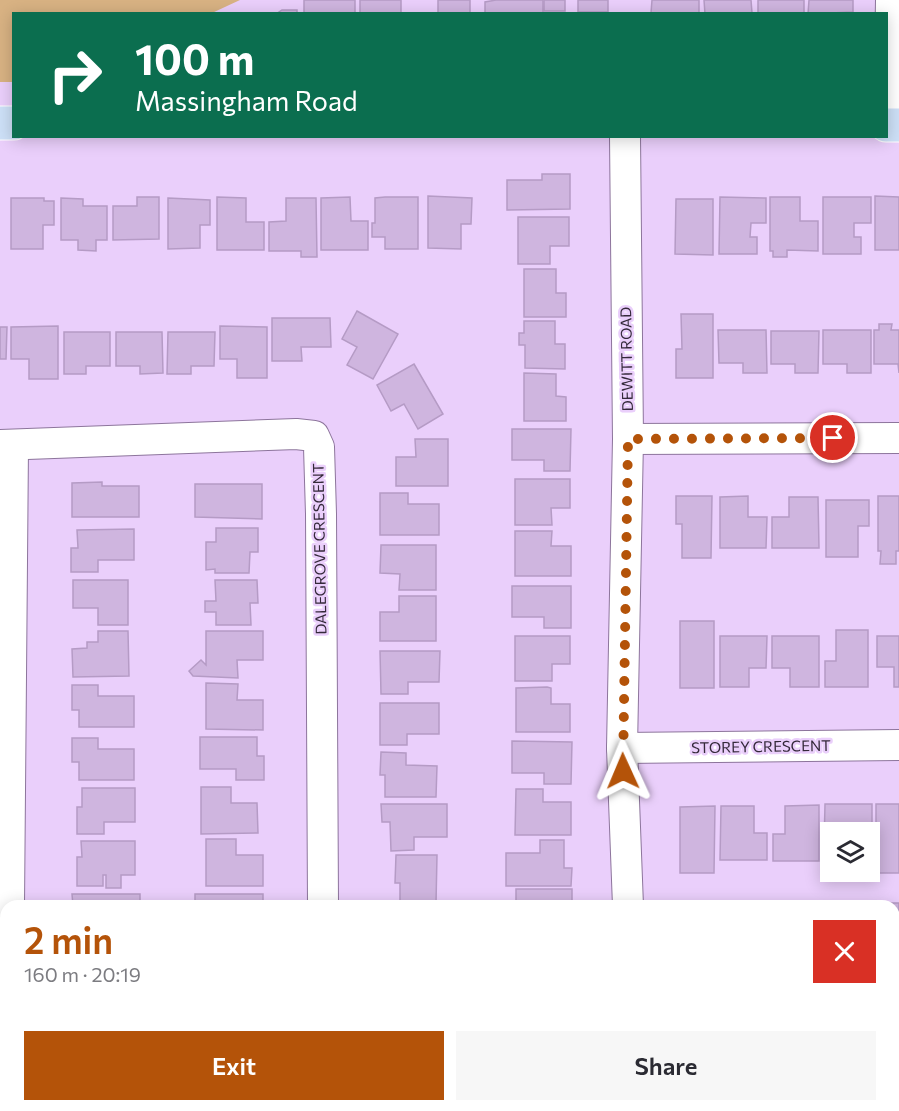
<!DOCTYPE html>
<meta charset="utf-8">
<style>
:root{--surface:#fff;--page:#f7f7f7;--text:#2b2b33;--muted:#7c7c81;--accent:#b45309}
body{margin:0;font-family:Commissioner,sans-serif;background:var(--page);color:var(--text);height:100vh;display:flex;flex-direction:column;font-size:22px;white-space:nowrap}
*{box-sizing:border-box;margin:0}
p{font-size:20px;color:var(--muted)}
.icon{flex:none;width:33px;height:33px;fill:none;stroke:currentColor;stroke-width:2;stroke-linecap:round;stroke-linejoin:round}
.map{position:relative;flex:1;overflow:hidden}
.drawer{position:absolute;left:0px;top:900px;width:900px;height:212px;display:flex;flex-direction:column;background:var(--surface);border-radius:18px 18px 0 0;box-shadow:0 3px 15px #0003}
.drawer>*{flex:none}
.banner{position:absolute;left:12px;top:12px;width:876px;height:126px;border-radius:0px;box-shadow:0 3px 15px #0003;background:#0b6e4f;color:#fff;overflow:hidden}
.tools{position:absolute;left:820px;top:822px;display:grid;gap:12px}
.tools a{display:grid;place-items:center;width:60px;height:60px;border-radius:0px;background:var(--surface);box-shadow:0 3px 15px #0003;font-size:30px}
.pin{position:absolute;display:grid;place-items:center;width:51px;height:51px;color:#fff;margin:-26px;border:3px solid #fff;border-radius:50%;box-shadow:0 2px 6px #0007}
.me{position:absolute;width:66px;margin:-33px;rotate:359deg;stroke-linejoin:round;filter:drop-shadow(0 0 4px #0008)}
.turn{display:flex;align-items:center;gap:21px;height:126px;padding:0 24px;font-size:27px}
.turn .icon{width:78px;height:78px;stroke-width:2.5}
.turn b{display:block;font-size:42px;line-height:51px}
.round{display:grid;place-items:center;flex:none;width:63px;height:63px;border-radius:0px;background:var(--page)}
.overview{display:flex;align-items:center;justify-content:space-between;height:102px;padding:0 24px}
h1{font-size:36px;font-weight:600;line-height:45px;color:var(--accent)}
.cta{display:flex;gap:12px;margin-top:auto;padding:12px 24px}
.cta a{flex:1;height:69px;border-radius:0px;background:var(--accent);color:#fff;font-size:24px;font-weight:600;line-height:69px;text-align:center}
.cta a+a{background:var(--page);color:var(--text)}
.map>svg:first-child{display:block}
.green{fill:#d8b283}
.building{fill:#cfb5df;stroke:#b59bc5;stroke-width:1.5}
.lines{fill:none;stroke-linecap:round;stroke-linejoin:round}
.minor-casing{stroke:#8d759c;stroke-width:32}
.major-casing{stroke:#fff;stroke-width:35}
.minor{stroke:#fff;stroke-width:30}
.major{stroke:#cde0f7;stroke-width:33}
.route{stroke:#b45309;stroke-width:10;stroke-dasharray:0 18}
.labels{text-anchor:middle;stroke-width:5;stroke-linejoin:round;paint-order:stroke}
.street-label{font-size:15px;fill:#34293a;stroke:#eacffb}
</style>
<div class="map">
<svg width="899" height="1111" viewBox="0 0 899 1111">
<rect width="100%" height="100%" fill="#eacffb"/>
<path class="green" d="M 0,0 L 240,0 L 212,13 L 14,14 L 13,82 L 0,82 Z"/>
<g class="building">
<rect x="304" y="0" width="51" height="14"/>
<rect x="360" y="0" width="41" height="14"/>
<rect x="438" y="0" width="32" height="14"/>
<path d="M 496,0 L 543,0 L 543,14 L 485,14 L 485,2 Z"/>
<rect x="544" y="0" width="21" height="11"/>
<rect x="578" y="0" width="30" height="12"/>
<path d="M 652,0 L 699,0 L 699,13 L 651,13 Z"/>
<path d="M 704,0 L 751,0 L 752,13 L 705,14 Z"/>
<rect x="758" y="0" width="46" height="14"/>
<path d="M 809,0 L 853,0 L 853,12 L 808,14 Z"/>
<path d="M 282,10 L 297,10 L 297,14 L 276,14 Z"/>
<path d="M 542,174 L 570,174 L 570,209 L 507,210 L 507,180 L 542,180 Z"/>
<path d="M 428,196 L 472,198 L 471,224 L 461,224 L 461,249 L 428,248 Z"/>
<path d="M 875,196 L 899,197 L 899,250 L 875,250 Z"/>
<path d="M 137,197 L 159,197 L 159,239 L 113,240 L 113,206 L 137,206 Z"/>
<path d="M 217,197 L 246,198 L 246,222 L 264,222 L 264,250 L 217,250 Z"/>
<path d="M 350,197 L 351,221 L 368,221 L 368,250 L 321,250 L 321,198 Z"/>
<path d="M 385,197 L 418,197 L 418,249 L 385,249 L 385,237 L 372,237 L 372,223 L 375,223 L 375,198 Z"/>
<path d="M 720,197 L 766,198 L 766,223 L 751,223 L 750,237 L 757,237 L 757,254 L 719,254 Z"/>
<path d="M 770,197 L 800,197 L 800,221 L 818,221 L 818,251 L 787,250 L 787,257 L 773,257 L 773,251 L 770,251 Z"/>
<path d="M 823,197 L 871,197 L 871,223 L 854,223 L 854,237 L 861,237 L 861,254 L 823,254 Z"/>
<path d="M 11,198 L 44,198 L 44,201 L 54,201 L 54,225 L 43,225 L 43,249 L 11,249 Z"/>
<path d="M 61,198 L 83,199 L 83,206 L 107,206 L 107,240 L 96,240 L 96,251 L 78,250 L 78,240 L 61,240 Z"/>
<path d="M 168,198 L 210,200 L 210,225 L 200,225 L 200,248 L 168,249 Z"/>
<path d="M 286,198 L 316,198 L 317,257 L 301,257 L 301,251 L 269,251 L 269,222 L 286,221 Z"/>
<path d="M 676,199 L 713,199 L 713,255 L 675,254 Z"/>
<path d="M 518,217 L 569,217 L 569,246 L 550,246 L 550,264 L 518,264 Z"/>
<path d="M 524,269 L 556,269 L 556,293 L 566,293 L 566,317 L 524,317 Z"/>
<path d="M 357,311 L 398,334 L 373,379 L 347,365 L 357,347 L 342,339 Z"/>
<path d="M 681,314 L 713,314 L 713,378 L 676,378 L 676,349 L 682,349 Z"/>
<path d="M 272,318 L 330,318 L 331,347 L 301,347 L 302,361 L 272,361 Z"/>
<path d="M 524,321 L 555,321 L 555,344 L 565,344 L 565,369 L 525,368 L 525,345 L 519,345 L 519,333 L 524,333 Z"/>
<path d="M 879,324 L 892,324 L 891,330 L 899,330 L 899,373 L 898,364 L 874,364 L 874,330 L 879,330 Z"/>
<path d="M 58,326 L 58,379 L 29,379 L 29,359 L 11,359 L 11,327 Z"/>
<path d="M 220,326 L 267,327 L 267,378 L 237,378 L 237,359 L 220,359 Z"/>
<path d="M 0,327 L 7,327 L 6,359 L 0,359 Z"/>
<path d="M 718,330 L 766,330 L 767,373 L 743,373 L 743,363 L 719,363 Z"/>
<path d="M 823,330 L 871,330 L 871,373 L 847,373 L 847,364 L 823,364 Z"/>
<path d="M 771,331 L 819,331 L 818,373 L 795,373 L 795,364 L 771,364 Z"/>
<path d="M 64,332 L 110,332 L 110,366 L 86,366 L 86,374 L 64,374 Z"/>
<path d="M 116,332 L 162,332 L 163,373 L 140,374 L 140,366 L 116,366 Z"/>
<path d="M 168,332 L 215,332 L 214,366 L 191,366 L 191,374 L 167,374 Z"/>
<path d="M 414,364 L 443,414 L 418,429 L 404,404 L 391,411 L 377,385 Z"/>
<path d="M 524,373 L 556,374 L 556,396 L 566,397 L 566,421 L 524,421 Z"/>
<path d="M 512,429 L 571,429 L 570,471 L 544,471 L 544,460 L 512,460 Z"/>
<path d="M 415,439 L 448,439 L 448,486 L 396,486 L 396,457 L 416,457 Z"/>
<path d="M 515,479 L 570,479 L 570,508 L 551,508 L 552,525 L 515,525 Z"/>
<path d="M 102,482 L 102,486 L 139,486 L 139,517 L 72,517 L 72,483 Z"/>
<path d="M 195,484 L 262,484 L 262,519 L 195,517 Z"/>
<path d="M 380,493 L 408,493 L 408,504 L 439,504 L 439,535 L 380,535 Z"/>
<path d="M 676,496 L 712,496 L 711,558 L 682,558 L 682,524 L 676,524 Z"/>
<path d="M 748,496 L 748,517 L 767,517 L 766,548 L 720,548 L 720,497 Z"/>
<path d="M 878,496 L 899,496 L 899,551 L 896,551 L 896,564 L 880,564 L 881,551 L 878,551 Z"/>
<path d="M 789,497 L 818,497 L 819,548 L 772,548 L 772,517 L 789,517 Z"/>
<path d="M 826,500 L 869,500 L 869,526 L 858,526 L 858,557 L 826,557 Z"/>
<path d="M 216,528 L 258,528 L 258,552 L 250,552 L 249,573 L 215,573 L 215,569 L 206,570 L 206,542 L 216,542 Z"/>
<path d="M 134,529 L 134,560 L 98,560 L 98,572 L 71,572 L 71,548 L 78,548 L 77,530 Z"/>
<path d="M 515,531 L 552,531 L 551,546 L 571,546 L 571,576 L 515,576 Z"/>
<path d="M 381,545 L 436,545 L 436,590 L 399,590 L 400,574 L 380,573 Z"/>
<path d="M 73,580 L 128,580 L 128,625 L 98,625 L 98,608 L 73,608 Z"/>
<path d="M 215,580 L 257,580 L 258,603 L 250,603 L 251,625 L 216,625 L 216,612 L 205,612 L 205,601 L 216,601 Z"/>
<path d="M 512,586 L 571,586 L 571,628 L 544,628 L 544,617 L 512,617 Z"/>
<path d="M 399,596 L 436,596 L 436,641 L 380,641 L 380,612 L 399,612 Z"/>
<rect x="680" y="621" width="34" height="67"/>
<path d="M 836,630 L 868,630 L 868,687 L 825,687 L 825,661 L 836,661 Z"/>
<path d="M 98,631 L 128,631 L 129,676 L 73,677 L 72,649 L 87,648 L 87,642 L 98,642 Z"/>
<path d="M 206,631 L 263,631 L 263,660 L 237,660 L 238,678 L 193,676 L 189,671 L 201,660 L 206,665 Z"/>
<path d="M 515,636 L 570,636 L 570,664 L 552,664 L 552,681 L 515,681 Z"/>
<path d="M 720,636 L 767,636 L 766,668 L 749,668 L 749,687 L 720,687 Z"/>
<path d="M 772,636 L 819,636 L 819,687 L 790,687 L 790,668 L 772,668 Z"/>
<path d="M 877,636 L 899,636 L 899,687 L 894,687 L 894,667 L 877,667 Z"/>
<path d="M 380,651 L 440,651 L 439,682 L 408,682 L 408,694 L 381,694 Z"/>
<path d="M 206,683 L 238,684 L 237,700 L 263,700 L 263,730 L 206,729 Z"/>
<path d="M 72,685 L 98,685 L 98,696 L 134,696 L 134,727 L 79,727 L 79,710 L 72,710 Z"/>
<path d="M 547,687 L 551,688 L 551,704 L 570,704 L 570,732 L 516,732 L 516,688 Z"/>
<path d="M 380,703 L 439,703 L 439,734 L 407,734 L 407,745 L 380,745 Z"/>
<path d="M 200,737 L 257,737 L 257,756 L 264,756 L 264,780 L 236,780 L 236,769 L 200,769 Z"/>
<path d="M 72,738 L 98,738 L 98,749 L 134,749 L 134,780 L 79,780 L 79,762 L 72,762 Z"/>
<path d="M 512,741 L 572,742 L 571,784 L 544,784 L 544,773 L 512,773 Z"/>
<path d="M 381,752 L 406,753 L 406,765 L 437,766 L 436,797 L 385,797 L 385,775 L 380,775 Z"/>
<path d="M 201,787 L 231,787 L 231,803 L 257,803 L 258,833 L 201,834 Z"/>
<path d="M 82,788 L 135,788 L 135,822 L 104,822 L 104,834 L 77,834 L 77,807 L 82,807 Z"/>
<path d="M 516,789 L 543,789 L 543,802 L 571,802 L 571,835 L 515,835 Z"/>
<path d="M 381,804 L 447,804 L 447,837 L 414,837 L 414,850 L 391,851 L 390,822 L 382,822 Z"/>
<path d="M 825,804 L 872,804 L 872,856 L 870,856 L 870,832 L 831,832 L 831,847 L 824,847 Z"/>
<rect x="876" y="804" width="23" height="69"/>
<path d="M 819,805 L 819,861 L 773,861 L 773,834 L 785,834 L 785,806 Z"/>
<path d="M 715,806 L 714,873 L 680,873 L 680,807 Z"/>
<path d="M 721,806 L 754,806 L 754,833 L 767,833 L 767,860 L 720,860 Z"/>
<path d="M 206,839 L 236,839 L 236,855 L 263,855 L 263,886 L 206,886 Z"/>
<path d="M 540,840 L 564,840 L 564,868 L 572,868 L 571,886 L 506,886 L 506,853 L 540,853 Z"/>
<path d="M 81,841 L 135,841 L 135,875 L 121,875 L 121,888 L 106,888 L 106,875 L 103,875 L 103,886 L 77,886 L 77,857 L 82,857 Z"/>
<path d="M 396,855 L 437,855 L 436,903 L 400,903 L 400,883 L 395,883 Z"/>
<rect x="516" y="889" width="56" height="17"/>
<path d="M 72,894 L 140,894 L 140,906 L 73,906 Z"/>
<rect x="195" y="894" width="68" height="12"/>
<path d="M 753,903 L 753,906 L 697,906 L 697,904 Z"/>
<path d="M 847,903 L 899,903 L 899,932 L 894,932 L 894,906 L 847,906 Z"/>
<rect x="894" y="969" width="5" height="29"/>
<rect x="894" y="1020" width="5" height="28"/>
<path d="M 894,1056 L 899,1056 L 899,1097 L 895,1097 Z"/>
<path d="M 0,1060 L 6,1062 L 6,1090 L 0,1089 Z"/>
<path d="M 894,1103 L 899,1103 L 899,1111 L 892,1111 Z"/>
<rect x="215" y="1106" width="25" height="4"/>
<path d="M 352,1106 L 383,1106 L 382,1111 L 351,1111 Z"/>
<rect x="686" y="1106" width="57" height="5"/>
</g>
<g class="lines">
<defs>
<g id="minor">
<path d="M 889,125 L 891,0"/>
<path d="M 625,136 L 628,439 L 622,748 L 628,906"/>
<path d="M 628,439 L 899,438"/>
<path d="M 0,445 L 296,434 L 314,436 L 319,447 L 321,514 L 323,906"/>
<path d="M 622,748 L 899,745"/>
<path d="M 9,906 L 13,446"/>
<path d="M 299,1111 L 300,1106"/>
<path d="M 624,1111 L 625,1106"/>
</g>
<g id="major">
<path d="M 0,123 L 14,123"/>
<path d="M 886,125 L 899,125"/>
</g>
</defs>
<use href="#minor" class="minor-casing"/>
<use href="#major" class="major-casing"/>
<use href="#minor" class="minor"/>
<use href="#major" class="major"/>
</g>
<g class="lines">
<path class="route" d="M 623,771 L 628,439 L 833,438"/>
</g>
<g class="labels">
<g class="street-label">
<text transform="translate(627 359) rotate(-91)" y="5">DEWITT ROAD</text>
<text transform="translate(320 549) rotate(-91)" y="5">DALEGROVE CRESCENT</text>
<text transform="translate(761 747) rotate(-1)" y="5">STOREY CRESCENT</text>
</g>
</g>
</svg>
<div class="tools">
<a><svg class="icon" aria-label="layers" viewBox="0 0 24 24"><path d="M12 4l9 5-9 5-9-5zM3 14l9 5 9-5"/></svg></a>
</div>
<div class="pin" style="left:833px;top:438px;background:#d93025"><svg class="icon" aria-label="arrive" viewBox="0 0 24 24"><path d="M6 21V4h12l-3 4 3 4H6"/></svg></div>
<svg class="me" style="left:623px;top:771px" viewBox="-20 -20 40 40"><path d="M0-17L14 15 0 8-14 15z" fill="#b45309" stroke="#fff" stroke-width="4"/></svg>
<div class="banner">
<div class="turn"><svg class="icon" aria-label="right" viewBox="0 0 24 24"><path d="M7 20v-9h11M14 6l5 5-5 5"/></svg><div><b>100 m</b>Massingham Road</div></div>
</div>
<section class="drawer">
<div class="overview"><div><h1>2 min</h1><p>160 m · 20:19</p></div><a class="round" style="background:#d93025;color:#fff"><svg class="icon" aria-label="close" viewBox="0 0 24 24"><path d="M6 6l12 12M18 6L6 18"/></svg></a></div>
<div class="cta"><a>Exit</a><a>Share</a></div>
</section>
</div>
